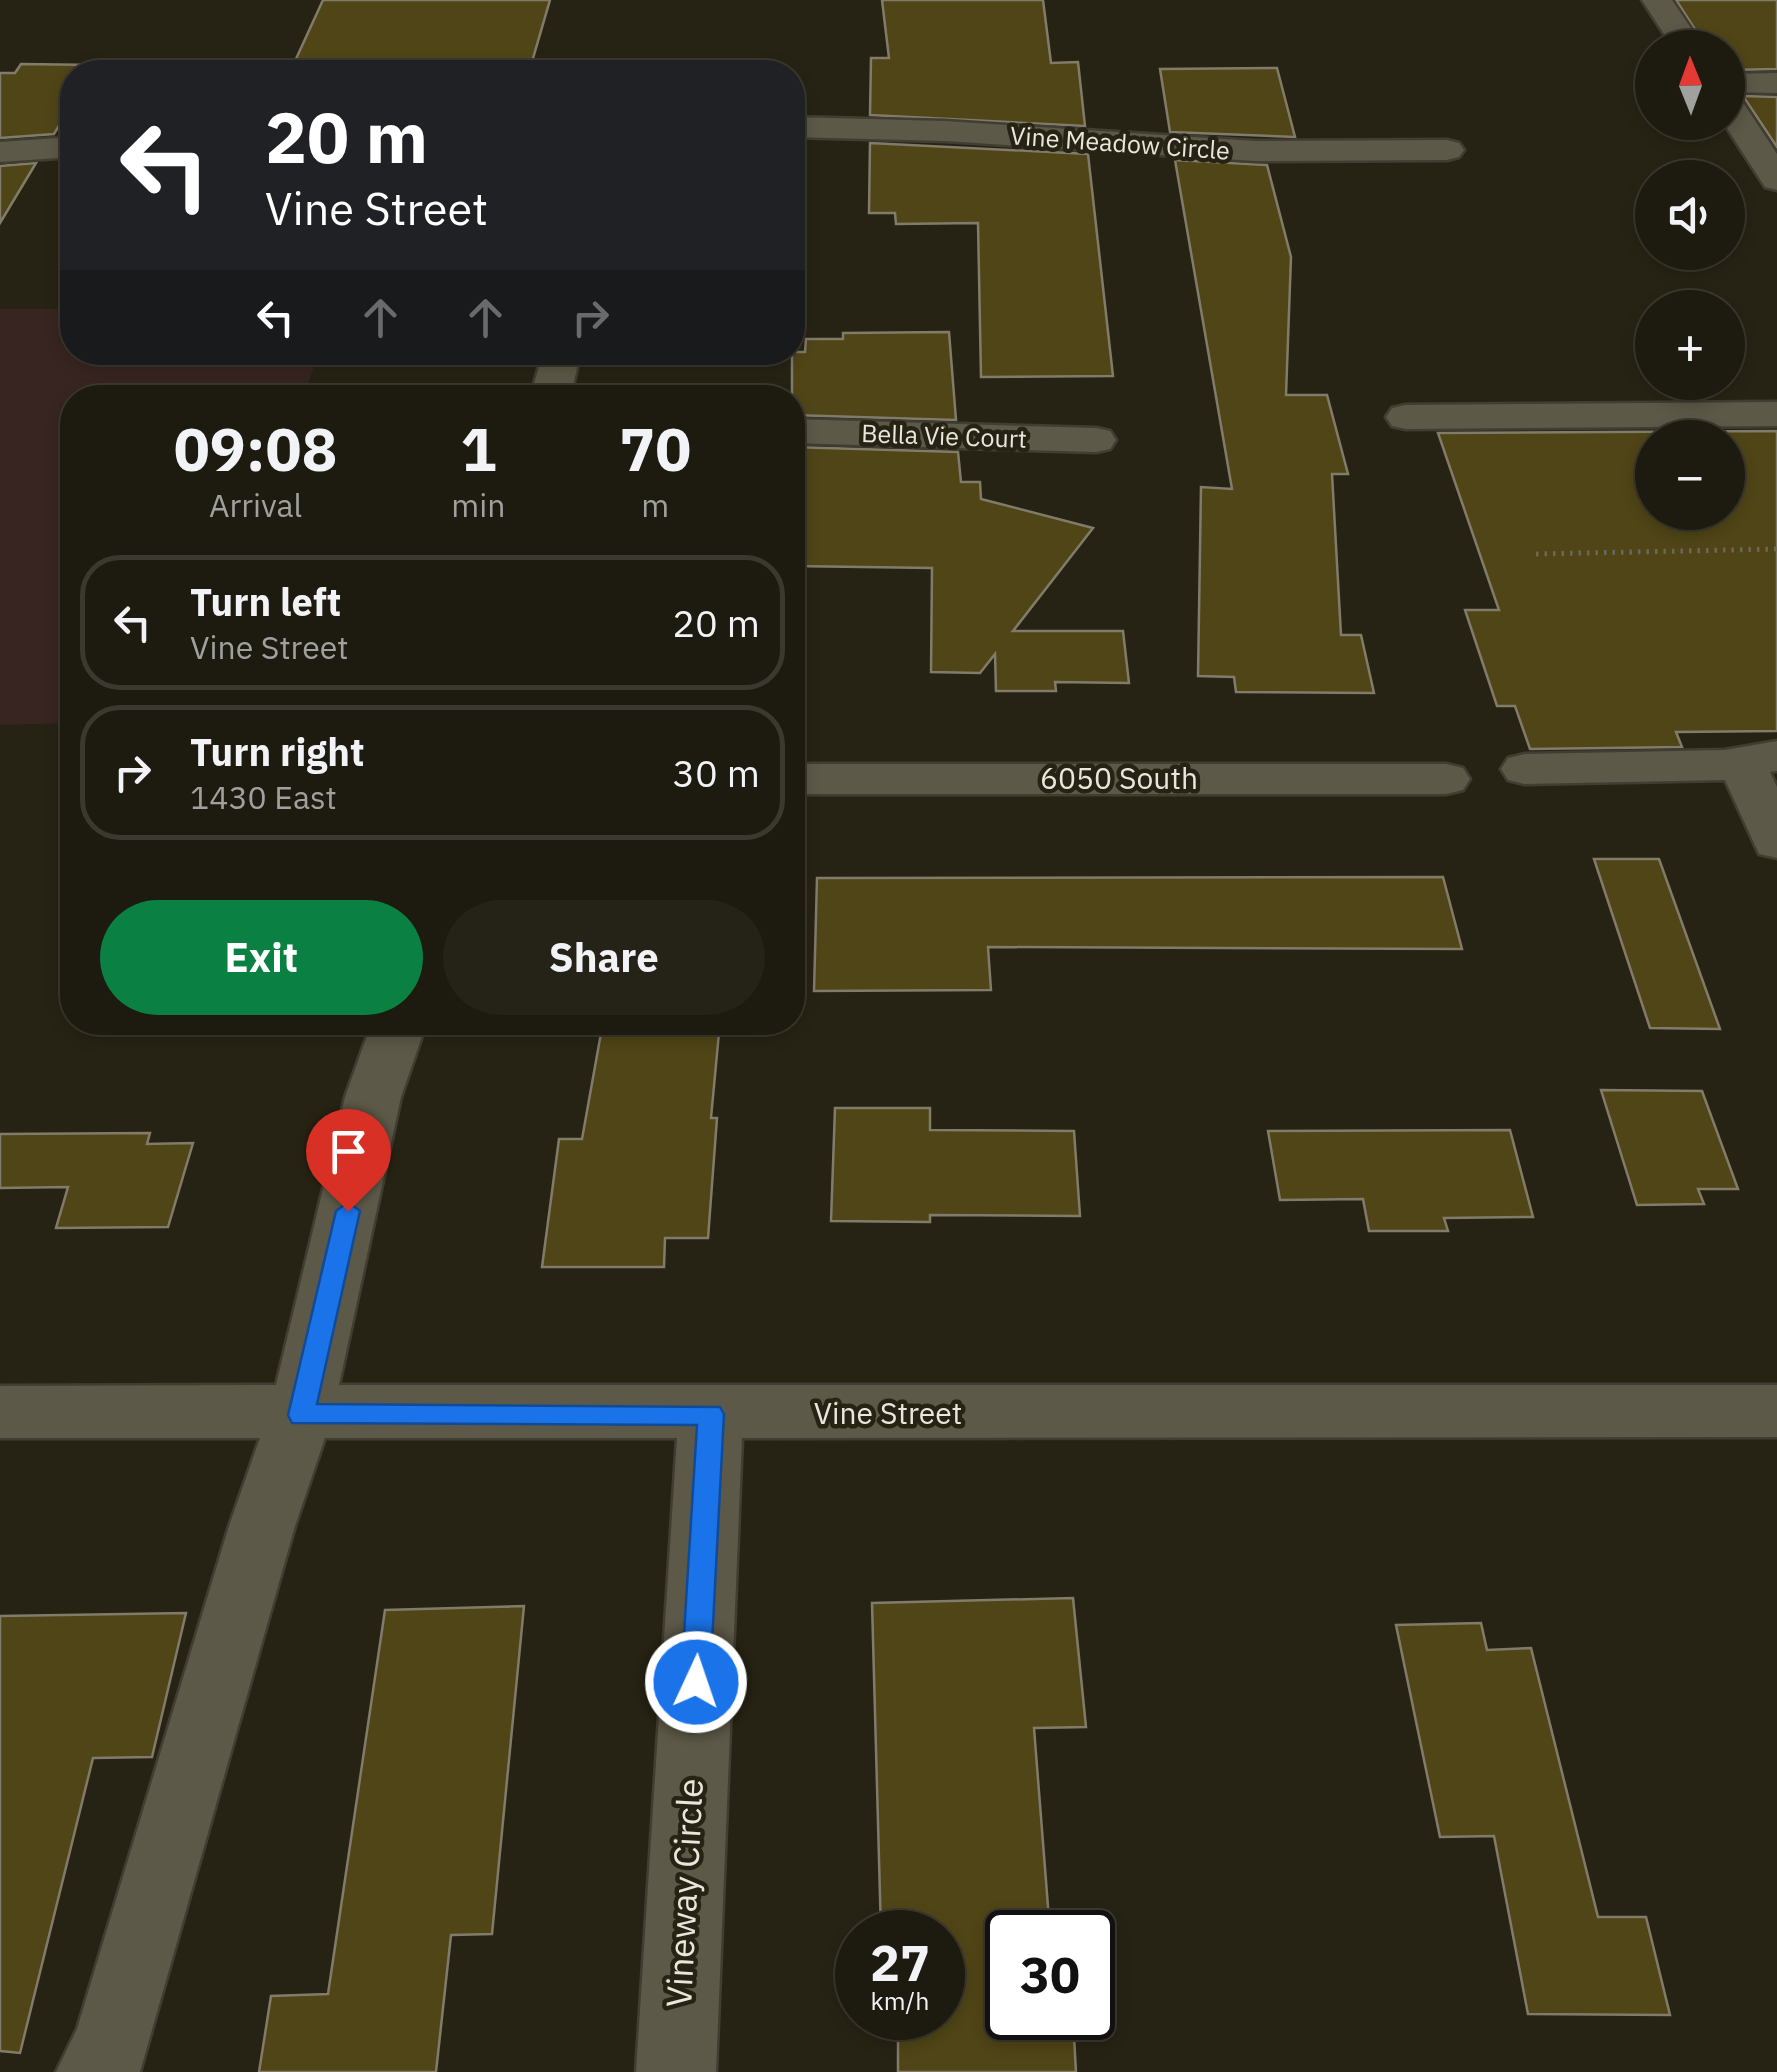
<!DOCTYPE html>
<meta charset="utf-8">
<style>
:root{--surface:#1d1a0f;--page:#252318;--text:#f1f3f6;--muted:#a0a19e;--line:#3b382f;--accent:#0b8043}
body{margin:0;font-family:"IBM Plex Sans",sans-serif;background:var(--page);color:var(--text);height:100vh;display:flex;flex-direction:column;font-size:38px;white-space:nowrap}
*{box-sizing:border-box;margin:0}
p{font-size:32px;color:var(--muted)}
.icon{flex:none;width:55px;height:55px;fill:none;stroke:currentColor;stroke-width:2;stroke-linecap:round;stroke-linejoin:round}
.map{position:relative;flex:1;overflow:hidden}
.sheet{position:absolute;left:60px;top:385px;width:745px;height:650px;display:flex;flex-direction:column;background:var(--surface);border-radius:40px;box-shadow:0 5px 15px #0003,0 0 0 2px var(--line)}
.sheet>*{flex:none}
.guide{position:absolute;left:60px;top:60px;width:745px;height:305px;border-radius:40px;box-shadow:0 5px 15px #0003,0 0 0 2px var(--line);background:#202124;color:#fff;overflow:hidden}
.needle{width:65px;rotate:359deg}
.buttons{position:absolute;left:1635px;top:30px;display:grid;gap:20px}
.buttons a{display:grid;place-items:center;width:110px;height:110px;border-radius:50%;background:var(--surface);box-shadow:0 5px 15px #0003,0 0 0 2px var(--line);font-size:50px}
.speed{position:absolute;left:835px;top:1910px;display:flex;gap:20px;font-size:50px;font-weight:700;text-align:center}
.speed>*{display:grid;place-content:center;width:130px;height:130px;border-radius:50%;background:var(--surface);box-shadow:0 5px 15px #0003,0 0 0 2px var(--line);line-height:1}
.speed small{font-size:25px;font-weight:400}
.speed .limit{border:5px solid #111;border-radius:15px;background:#fff;color:#111}
.pin{position:absolute;display:grid;place-items:center;width:85px;height:85px;color:#fff;margin:-102px -42px;border-radius:50% 50% 50% 0;rotate:-45deg;box-shadow:0 0 10px #0007}
.pin .icon{rotate:45deg}
.me{position:absolute;width:110px;margin:-55px;rotate:3deg;stroke-linejoin:round;filter:drop-shadow(0 0 8px #0008)}
.turn{display:flex;align-items:center;gap:35px;height:210px;padding:0 40px;font-size:45px}
.turn .icon{width:130px;height:130px;stroke-width:2.5}
.turn b{display:block;font-size:70px;line-height:85px}
.lanes{display:flex;align-items:center;height:95px;padding:0 40px;background:#0003;justify-content:center;gap:50px;direction:ltr}
.lanes .off{opacity:.35}
.eta{display:flex;justify-content:space-evenly;align-items:center;height:170px;text-align:center}
.eta b{font-size:60px;font-weight:700;line-height:70px}
.primary-button{display:flex;gap:20px;margin-top:auto;padding:20px 40px}
.primary-button a{flex:1;height:115px;border-radius:60px;background:var(--accent);color:#fff;font-size:40px;font-weight:700;line-height:115px;text-align:center}
.primary-button a+a{background:var(--page);color:var(--text)}
ul{padding:0;list-style:none}
li{display:flex;align-items:center;gap:30px;height:135px;margin:0 20px 15px;padding:0 20px;border:5px solid var(--line);border-radius:40px}
li div{flex:1}
li b{display:block;font-size:38px}
li em{font-style:normal}
.map>svg:first-child{display:block}
.education{fill:#382521}
.building{fill:#4f4517;stroke:#817c6a;stroke-width:2.5;fill-rule:evenodd}
.lines{fill:none;stroke-linecap:round;stroke-linejoin:round}
.minor-casing{stroke:#403d32;stroke-width:5}
.path{stroke:#6b685a;stroke-width:5;stroke-dasharray:2.5 6;stroke-linecap:butt}
.minor{fill:#5d5948;fill-rule:evenodd}
.route{fill:#1a73e8;stroke:#114b97;stroke-width:2.5}
.labels{text-anchor:middle;stroke-width:9;stroke-linejoin:round;paint-order:stroke}
.far-street-label{font-size:25px;fill:#e9e7dd;stroke:#272314}
.street-label{font-size:30px;fill:#e9e7dd;stroke:#272314}
.near-street-label{font-size:35px;fill:#e9e7dd;stroke:#272314}
</style>
<div class="map">
<svg width="1777" height="2072" viewBox="0 0 1777 2072">
<rect width="100%" height="100%" fill="#272314"/>
<path class="education" d="M 0,309 L 72,309 L 72,352 L 319,353 L 303,397 L 72,398 L 72,723 L 0,725 Z"/>
<g class="building">
<path d="M 323,0 L 550,0 L 529,72 L 290,72 Z"/>
<path d="M 882,0 L 1043,0 L 1051,63 L 1078,62 L 1085,126 L 870,115 L 871,58 L 889,58 Z"/>
<path d="M 1676,0 L 1777,0 L 1777,69 L 1728,70 L 1728,48 L 1707,48 Z"/>
<path d="M 21,64 L 96,65 L 92,72 L 72,72 L 72,104 L 54,134 L 0,138 L 0,73 L 15,73 Z"/>
<path d="M 1277,68 L 1295,137 L 1170,132 L 1160,69 Z"/>
<path d="M 1743,96 L 1777,97 L 1777,147 Z"/>
<path d="M 870,143 L 1088,154 L 1113,376 L 981,377 L 978,223 L 896,224 L 895,213 L 869,213 Z"/>
<path d="M 1175,160 L 1267,165 L 1291,257 L 1286,395 L 1327,395 L 1348,474 L 1332,474 L 1341,635 L 1361,635 L 1374,693 L 1236,692 L 1234,677 L 1198,676 L 1201,487 L 1232,489 Z"/>
<path d="M 36,163 L 0,223 L 0,166 Z"/>
<path d="M 949,332 L 956,420 L 792,415 L 792,352 L 805,352 L 806,339 L 843,339 L 843,333 Z"/>
<path d="M 1777,431 L 1777,731 L 1676,732 L 1682,747 L 1530,749 L 1515,706 L 1497,706 L 1465,610 L 1499,610 L 1438,433 ZM 1652,438 L 1728,438 L 1728,512 L 1652,512 Z"/>
<path d="M 792,447 L 958,452 L 961,482 L 980,482 L 981,499 L 1093,528 L 1013,631 L 1123,631 L 1129,683 L 1055,682 L 1056,691 L 996,691 L 995,654 L 980,673 L 931,672 L 932,568 L 792,566 Z"/>
<path d="M 1594,859 L 1659,859 L 1720,1029 L 1650,1028 Z"/>
<path d="M 1443,877 L 1462,949 L 988,947 L 991,990 L 814,991 L 817,878 Z"/>
<path d="M 603,1022 L 720,1022 L 711,1118 L 717,1118 L 708,1238 L 665,1238 L 664,1267 L 542,1267 L 559,1139 L 582,1139 Z"/>
<path d="M 1601,1090 L 1702,1091 L 1738,1189 L 1698,1189 L 1704,1204 L 1637,1205 Z"/>
<path d="M 835,1108 L 930,1108 L 930,1130 L 1074,1131 L 1080,1216 L 930,1215 L 930,1222 L 831,1221 Z"/>
<path d="M 1510,1130 L 1533,1217 L 1444,1218 L 1448,1231 L 1369,1231 L 1363,1199 L 1280,1200 L 1268,1131 Z"/>
<path d="M 150,1133 L 147,1144 L 193,1143 L 168,1227 L 56,1228 L 68,1187 L 0,1188 L 0,1134 Z"/>
<path d="M 1073,1598 L 1086,1727 L 1034,1728 L 1050,1932 L 1008,1932 L 1008,2018 L 1073,2018 L 1076,2072 L 898,2072 L 898,2018 L 942,2018 L 942,1932 L 881,1932 L 872,1603 Z"/>
<path d="M 524,1606 L 492,1934 L 451,1935 L 436,2072 L 259,2072 L 271,1996 L 328,1994 L 385,1610 Z"/>
<path d="M 186,1613 L 152,1757 L 93,1758 L 20,2053 L 0,2051 L 0,1616 Z"/>
<path d="M 1481,1623 L 1487,1650 L 1531,1648 L 1598,1917 L 1646,1917 L 1670,2015 L 1528,2014 L 1494,1836 L 1440,1837 L 1396,1625 Z"/>
</g>
<g class="lines">
<defs>
<g id="minor">
<path d="M 1642,0 L 1672,0 L 1704,48 L 1673,48 Z"/>
<path d="M 1777,73 L 1777,93 L 1728,92 L 1728,74 Z"/>
<path d="M 1728,95 L 1740,98 L 1777,154 L 1777,190 L 1765,187 L 1723,122 L 1728,122 Z"/>
<path d="M 792,117 L 945,121 L 1255,141 L 1447,140 L 1459,143 L 1464,150 L 1459,157 L 1447,160 L 1255,161 L 945,141 L 792,137 Z"/>
<path d="M 72,137 L 72,157 L 0,162 L 0,142 Z"/>
<path d="M 543,352 L 581,352 L 570,398 L 530,398 Z"/>
<path d="M 1777,402 L 1777,426 L 1406,429 L 1392,426 L 1386,417 L 1392,408 L 1406,405 Z"/>
<path d="M 792,419 L 1096,428 L 1110,431 L 1116,440 L 1110,449 L 1096,452 L 792,443 Z"/>
<path d="M 1777,741 L 1777,771 L 1770,772 L 1777,787 L 1777,858 L 1759,854 L 1725,780 L 1525,784 L 1508,780 L 1501,769 L 1508,758 L 1525,754 L 1725,750 Z"/>
<path d="M 792,764 L 1446,764 L 1463,768 L 1470,779 L 1463,790 L 1446,794 L 792,794 Z"/>
<path d="M 372,1022 L 427,1022 L 401,1097 L 339,1385 L 1777,1385 L 1777,1437 L 742,1438 L 716,2072 L 636,2072 L 677,1438 L 325,1438 L 295,1526 L 140,2072 L 56,2072 L 77,2029 L 229,1526 L 260,1438 L 0,1438 L 0,1386 L 276,1385 L 345,1097 Z"/>
</g>
</defs>
<use href="#minor" class="minor-casing"/>
<path class="path" d="M 1536,554 L 1777,549"/>
<use href="#minor" class="minor"/>
</g>
<path class="route" d="M 348,1202 L 360,1211 L 317,1404 L 720,1407 L 724,1414 L 710,1682 L 706,1692 L 696,1695 L 685,1692 L 681,1682 L 697,1425 L 292,1423 L 288,1415 L 336,1211 Z"/>
<g class="labels">
<g class="far-street-label">
<text transform="translate(1120 143) rotate(4)" y="9">Vine Meadow Circle</text>
<text transform="translate(944 436) rotate(2)" y="9">Bella Vie Court</text>
</g>
<g class="street-label">
<text x="1119" y="789">6050 South</text>
<text x="888" y="1424">Vine Street</text>
</g>
<g class="near-street-label">
<text transform="translate(685 1893) rotate(-87)" y="12">Vineway Circle</text>
</g>
</g>
</svg>
<div class="buttons">
<a><svg class="needle" viewBox="-14 -14 28 28"><path d="M0-13l5 13h-10z" fill="#e53935"/><path d="M0 13l5-13h-10z" fill="#a0a19e"/></svg></a>
<a><svg class="icon" aria-label="sound" viewBox="0 0 24 24"><path d="M4 9h4l5-4v14l-5-4H4zM17 9q2 3 0 6"/></svg></a>
<a>+</a>
<a>−</a>
</div>
<div class="speed"><div>27<small>km/h</small></div><div class="limit">30</div></div>
<div class="pin" style="left:348px;top:1211px;background:#d93025"><svg class="icon" aria-label="arrive" viewBox="0 0 24 24"><path d="M6 21V4h12l-3 4 3 4H6"/></svg></div>
<svg class="me" style="left:696px;top:1682px" viewBox="-20 -20 40 40"><circle r="17" fill="#1a73e8" stroke="#fff" stroke-width="3"/><path d="M0-11L8 9 0 5-8 9z" fill="#fff"/></svg>
<div class="guide">
<div class="turn"><svg class="icon" aria-label="left" viewBox="0 0 24 24"><path d="M17 20v-9H6M10 6l-5 5 5 5"/></svg><div><b>20 m</b>Vine Street</div></div>
<div class="lanes"><svg class="icon" aria-label="left" viewBox="0 0 24 24"><path d="M17 20v-9H6M10 6l-5 5 5 5"/></svg><svg class="icon off" aria-label="ahead" viewBox="0 0 24 24"><path d="M12 20V5M6 11l6-6 6 6"/></svg><svg class="icon off" aria-label="ahead" viewBox="0 0 24 24"><path d="M12 20V5M6 11l6-6 6 6"/></svg><svg class="icon off" aria-label="right" viewBox="0 0 24 24"><path d="M7 20v-9h11M14 6l5 5-5 5"/></svg></div>
</div>
<section class="sheet">
<div class="eta">
<div><b>09:08</b><p>Arrival</p></div>
<div><b>1</b><p>min</p></div>
<div><b>70</b><p>m</p></div>
</div>
<ul>
<li><svg class="icon" aria-label="left" viewBox="0 0 24 24"><path d="M17 20v-9H6M10 6l-5 5 5 5"/></svg><div><b>Turn left</b><p>Vine Street</p></div><em>20 m</em></li>
<li><svg class="icon" aria-label="right" viewBox="0 0 24 24"><path d="M7 20v-9h11M14 6l5 5-5 5"/></svg><div><b>Turn right</b><p>1430 East</p></div><em>30 m</em></li>
</ul>
<div class="primary-button"><a>Exit</a><a>Share</a></div>
</section>
</div>
